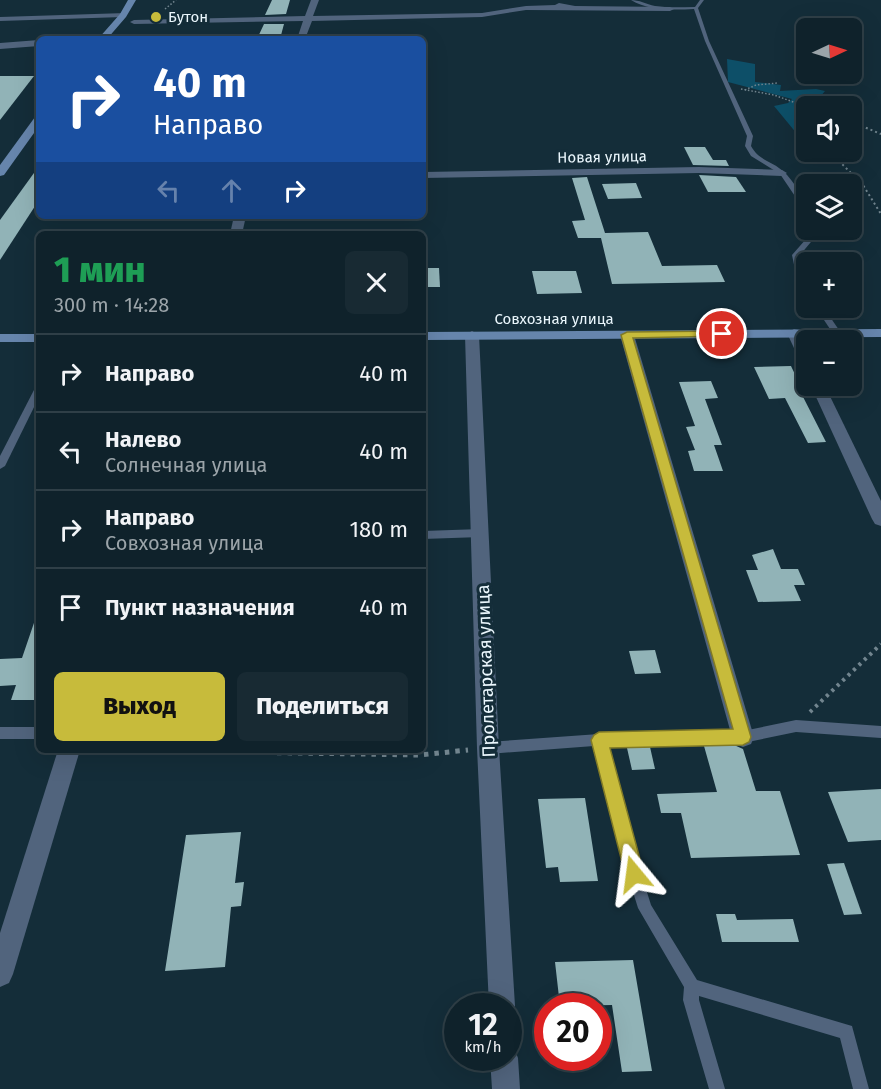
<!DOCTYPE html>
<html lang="ru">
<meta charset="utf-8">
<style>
:root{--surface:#0f222b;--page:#182a33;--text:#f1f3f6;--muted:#9ba4a9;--line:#2f3f47;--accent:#c7bb3b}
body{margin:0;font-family:"Fira Sans",sans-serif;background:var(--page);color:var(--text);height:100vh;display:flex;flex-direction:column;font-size:22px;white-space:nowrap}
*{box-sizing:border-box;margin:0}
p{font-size:20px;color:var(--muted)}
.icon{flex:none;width:33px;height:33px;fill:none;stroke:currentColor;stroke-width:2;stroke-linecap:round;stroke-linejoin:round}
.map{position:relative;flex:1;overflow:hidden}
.drawer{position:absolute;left:36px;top:231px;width:390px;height:522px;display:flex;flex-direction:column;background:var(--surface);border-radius:9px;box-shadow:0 6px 24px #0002,0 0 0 2px var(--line)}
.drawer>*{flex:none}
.guide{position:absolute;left:36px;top:36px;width:390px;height:183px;border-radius:9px;box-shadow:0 6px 24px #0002,0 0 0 2px var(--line);background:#1a4fa0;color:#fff;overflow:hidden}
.needle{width:39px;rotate:86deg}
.tools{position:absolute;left:796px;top:18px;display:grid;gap:12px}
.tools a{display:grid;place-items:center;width:66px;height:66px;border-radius:9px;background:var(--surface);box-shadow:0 6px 24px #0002,0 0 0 2px var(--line);font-size:30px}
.speed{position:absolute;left:444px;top:993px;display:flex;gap:12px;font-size:30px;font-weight:700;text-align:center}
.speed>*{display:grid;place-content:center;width:78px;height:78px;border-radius:50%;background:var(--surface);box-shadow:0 6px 24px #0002,0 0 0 2px var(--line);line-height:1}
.speed small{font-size:15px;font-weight:400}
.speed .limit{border:9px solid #d22;background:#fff;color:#111}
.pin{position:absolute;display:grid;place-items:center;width:51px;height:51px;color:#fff;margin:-26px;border:3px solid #fff;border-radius:50%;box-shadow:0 2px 6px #0007}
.me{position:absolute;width:66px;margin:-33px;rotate:344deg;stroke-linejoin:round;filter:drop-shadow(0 0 4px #0008)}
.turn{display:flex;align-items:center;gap:21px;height:126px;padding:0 18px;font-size:27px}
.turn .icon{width:78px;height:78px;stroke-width:2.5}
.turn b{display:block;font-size:42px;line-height:51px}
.lanes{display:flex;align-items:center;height:57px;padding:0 18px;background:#0003;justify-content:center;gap:30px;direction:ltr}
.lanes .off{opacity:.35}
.round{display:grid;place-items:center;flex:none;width:63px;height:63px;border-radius:9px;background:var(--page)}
.head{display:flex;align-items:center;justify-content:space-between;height:102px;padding:0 18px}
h1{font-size:36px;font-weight:800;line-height:45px;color:#1e9e55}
.cta{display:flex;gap:12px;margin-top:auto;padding:12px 18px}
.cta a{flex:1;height:69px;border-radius:9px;background:var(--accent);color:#111;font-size:24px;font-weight:800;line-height:69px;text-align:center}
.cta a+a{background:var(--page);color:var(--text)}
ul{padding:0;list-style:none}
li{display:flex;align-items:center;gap:18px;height:78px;padding:0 18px;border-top:2px solid var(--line)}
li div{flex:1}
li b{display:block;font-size:22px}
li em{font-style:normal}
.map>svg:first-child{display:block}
.green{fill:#0d4f68}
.building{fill:#91b3b7}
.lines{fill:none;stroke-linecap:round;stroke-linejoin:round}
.path-far3{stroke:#72858f;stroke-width:1.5;stroke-dasharray:1.5 2;stroke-linecap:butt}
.path-far2{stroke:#72858f;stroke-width:2;stroke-dasharray:2 3;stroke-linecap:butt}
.path-far1{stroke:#72858f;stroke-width:4;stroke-dasharray:3 4.5;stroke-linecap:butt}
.path{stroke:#72858f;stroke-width:5;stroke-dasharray:4.5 6;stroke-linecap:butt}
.lane{fill:#51647d;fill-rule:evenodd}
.street{fill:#51647d;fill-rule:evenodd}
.secondary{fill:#6685ac;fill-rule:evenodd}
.route{fill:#c7bb3b;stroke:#817a26;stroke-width:1.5}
.poi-dot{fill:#c7bb3b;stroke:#142d39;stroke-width:2}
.labels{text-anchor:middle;stroke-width:6;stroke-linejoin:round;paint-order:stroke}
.far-poi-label{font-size:15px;fill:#ebf7fd;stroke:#142d39;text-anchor:start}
.far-street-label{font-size:15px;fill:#ebf7fd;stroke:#142d39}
.street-label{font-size:18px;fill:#ebf7fd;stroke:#142d39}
</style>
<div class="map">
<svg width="881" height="1089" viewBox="0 0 881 1089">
<rect width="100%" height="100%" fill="#142d39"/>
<path class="green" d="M 727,59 L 755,64 L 755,82 L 781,85 L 780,91 L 816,89 L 825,91 L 820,97 L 833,105 L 807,106 L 807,146 L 774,106 L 788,103 L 792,99 L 728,82 Z"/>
<g class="building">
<path d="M 272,0 L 290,0 L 286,14 L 265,15 Z"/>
<path d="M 264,24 L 284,24 L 280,39 L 257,39 Z"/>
<path d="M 0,76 L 34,76 L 0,120 Z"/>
<path d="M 684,147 L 705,147 L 713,160 L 726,160 L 729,166 L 693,165 Z"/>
<path d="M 39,166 L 39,200 L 0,260 L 0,220 Z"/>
<path d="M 699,175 L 736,177 L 746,192 L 708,192 Z"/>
<path d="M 587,177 L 605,233 L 648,232 L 662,266 L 717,265 L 725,282 L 612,284 L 601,238 L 578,238 L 572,221 L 585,220 L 572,178 Z"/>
<path d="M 636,183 L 642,198 L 608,199 L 602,184 Z"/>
<path d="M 423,268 L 439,268 L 440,287 L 423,287 Z"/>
<path d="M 532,271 L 576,271 L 582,293 L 537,294 Z"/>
<path d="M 791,366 L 801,387 L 798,387 L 826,442 L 808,443 L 785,398 L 769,399 L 754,367 Z"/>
<path d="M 711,381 L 718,398 L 705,399 L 722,445 L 714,445 L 723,471 L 694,471 L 688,451 L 695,450 L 686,427 L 695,426 L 679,382 Z"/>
<path d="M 773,549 L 781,569 L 798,569 L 805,585 L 794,585 L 801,601 L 758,602 L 746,570 L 758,570 L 752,555 Z"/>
<path d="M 36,617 L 39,617 L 39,700 L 11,700 L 16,685 L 0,686 L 0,659 L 22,658 Z"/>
<path d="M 655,650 L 661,673 L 635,674 L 629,651 Z"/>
<path d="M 734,745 L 743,749 L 756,791 L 780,791 L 800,855 L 691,858 L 681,813 L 661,813 L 657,794 L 717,792 L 704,746 Z"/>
<path d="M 650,747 L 655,769 L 632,770 L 627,748 Z"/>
<path d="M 881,789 L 881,840 L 848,842 L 828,792 Z"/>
<path d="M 585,798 L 598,881 L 560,882 L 558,867 L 546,868 L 538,799 Z"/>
<path d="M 241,832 L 235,883 L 244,882 L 241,906 L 231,907 L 225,967 L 165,971 L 186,835 Z"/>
<path d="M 844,863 L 862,914 L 844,915 L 827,864 Z"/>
<path d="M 716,914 L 735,914 L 737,920 L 793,919 L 799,942 L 722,942 Z"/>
<path d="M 633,960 L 652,1071 L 622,1072 L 612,1005 L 560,1006 L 555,962 Z"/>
</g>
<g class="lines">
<g class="path-far3">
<path d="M 165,9 L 176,0"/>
<path d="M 741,89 L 774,95 L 807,107"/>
<path d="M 745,90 L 756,85 L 778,83"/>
<path d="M 799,105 L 807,115"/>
</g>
<g class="path-far2">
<path d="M 852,122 L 881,134"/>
<path d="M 834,152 L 841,163 L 863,185 L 881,214"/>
</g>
<path class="path-far1" d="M 810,712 L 881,644"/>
<path class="path" d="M 109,750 L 420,755 L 468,750"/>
<g class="lane">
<path d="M 631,0 C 639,0 646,4 655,6 C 668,8 681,7 695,7 L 700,0 L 704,0 L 698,8 L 709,41 L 753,136 L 751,146 C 759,161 773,161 784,172 C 792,179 807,202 807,212 L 805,211 L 780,174 L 751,156 L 745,146 L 747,136 L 705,41 L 694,9 C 673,10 649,11 631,0 Z"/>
<path d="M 814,230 L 821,230 L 800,255 L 807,282 L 807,290 L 804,290 L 797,279 L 792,255 Z"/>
<path d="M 816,308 L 824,308 L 841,333 L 840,335 L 834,335 Z"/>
<path d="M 39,385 L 39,397 L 5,466 L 0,469 L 0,456 L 35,388 Z"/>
<path d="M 481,529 L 485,530 L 486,533 L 485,536 L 481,537 L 423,539 L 423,531 Z"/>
<path d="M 796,720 L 881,726 L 881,738 L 796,732 L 743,743 L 607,746 L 636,857 L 651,905 L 697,980 L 852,1026 L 869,1089 L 853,1089 L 840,1038 L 699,996 L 699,1000 L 725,1089 L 709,1089 L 683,1000 L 684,987 L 638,908 L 622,857 L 594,746 L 488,754 L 483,752 L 482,748 L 483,744 L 488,742 L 599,734 L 743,731 Z"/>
<rect x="0" y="727" width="39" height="12"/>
</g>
<g class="street">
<path d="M 311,0 L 319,0 L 313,16 L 482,13 L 526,6 L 555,5 L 559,3 L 575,6 L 670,7 L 674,9 L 670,11 L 526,10 L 482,17 L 312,21 L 305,39 L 297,39 L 303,21 L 134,24 L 130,22 L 134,20 L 305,16 Z"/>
<path d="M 126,13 L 126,17 L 123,17 L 0,21 L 0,17 Z"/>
<path d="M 39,40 L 39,46 L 0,49 L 0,43 Z"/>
<path d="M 699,167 L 782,170 L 787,173 L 782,176 L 699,173 L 423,178 L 423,172 Z"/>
<path d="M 234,216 L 246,216 L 242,234 L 230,234 Z"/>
<path d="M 794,329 L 799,330 L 807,346 L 807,366 L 800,361 L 787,333 Z"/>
<path d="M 472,331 L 479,335 L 499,748 L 515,1006 L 511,1015 L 508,1017 L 508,1006 L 489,1006 L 477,748 L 465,335 Z"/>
<path d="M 627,331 L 634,335 L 754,737 L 751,744 L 743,747 L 735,744 L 732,737 L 620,335 Z"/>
<path d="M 811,386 L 825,386 L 881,501 L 881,526 L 875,524 L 872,519 Z"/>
<path d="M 58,750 L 80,750 L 13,974 L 9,983 L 0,987 L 0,933 Z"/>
<path d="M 508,1046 L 514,1048 L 518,1058 L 520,1089 L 492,1089 L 490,1058 L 508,1058 Z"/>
</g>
<g class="secondary">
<path d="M 128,0 L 136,0 L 126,17 L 107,39 L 98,39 L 120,14 Z"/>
<path d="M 39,116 L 39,126 L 4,175 L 0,176 L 0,165 L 35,117 Z"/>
<path d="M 881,329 L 881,337 L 423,340 L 423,332 Z"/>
<rect x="0" y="334" width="39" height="8"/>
</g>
</g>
<path class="route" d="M 722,331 L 727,334 L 726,336 L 633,338 L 751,737 L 749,742 L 743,745 L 610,748 L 644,874 L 641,881 L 634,884 L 628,881 L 625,874 L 591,740 L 594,735 L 599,732 L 733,729 L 621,335 L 627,332 Z"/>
<circle class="poi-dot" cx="156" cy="17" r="6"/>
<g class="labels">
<g class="far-poi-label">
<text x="168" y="22">Бутон</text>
</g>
<g class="far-street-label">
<text transform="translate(602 157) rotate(-1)" y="5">Новая улица</text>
<text x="554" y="324">Совхозная улица</text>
</g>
<g class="street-label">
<text transform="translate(486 671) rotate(-92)" y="6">Пролетарская улица</text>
</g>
</g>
</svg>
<div class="tools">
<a><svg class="needle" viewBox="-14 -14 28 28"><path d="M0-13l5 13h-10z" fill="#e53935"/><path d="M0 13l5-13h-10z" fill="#9ba4a9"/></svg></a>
<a><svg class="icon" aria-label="sound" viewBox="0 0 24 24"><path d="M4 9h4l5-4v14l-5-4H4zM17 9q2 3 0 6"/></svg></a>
<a><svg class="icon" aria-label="layers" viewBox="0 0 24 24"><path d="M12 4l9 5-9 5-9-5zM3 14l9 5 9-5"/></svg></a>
<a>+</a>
<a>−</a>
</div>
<div class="speed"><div>12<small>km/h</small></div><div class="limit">20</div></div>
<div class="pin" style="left:722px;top:334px;background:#d93025"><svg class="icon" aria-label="arrive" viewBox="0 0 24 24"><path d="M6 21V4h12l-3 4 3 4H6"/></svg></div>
<svg class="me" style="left:634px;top:874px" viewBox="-20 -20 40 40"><path d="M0-17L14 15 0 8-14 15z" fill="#c7bb3b" stroke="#fff" stroke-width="4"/></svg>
<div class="guide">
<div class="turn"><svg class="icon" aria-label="right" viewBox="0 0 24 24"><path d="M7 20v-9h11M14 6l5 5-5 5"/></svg><div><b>40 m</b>Направо</div></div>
<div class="lanes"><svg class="icon off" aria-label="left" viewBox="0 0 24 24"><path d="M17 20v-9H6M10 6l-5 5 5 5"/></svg><svg class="icon off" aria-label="ahead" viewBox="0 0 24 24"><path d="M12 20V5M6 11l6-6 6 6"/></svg><svg class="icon" aria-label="right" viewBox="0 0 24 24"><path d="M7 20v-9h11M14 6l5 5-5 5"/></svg></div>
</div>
<section class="drawer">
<div class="head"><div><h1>1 мин</h1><p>300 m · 14:28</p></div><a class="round"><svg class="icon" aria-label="close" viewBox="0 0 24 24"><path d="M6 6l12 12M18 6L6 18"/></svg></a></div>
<ul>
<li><svg class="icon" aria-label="right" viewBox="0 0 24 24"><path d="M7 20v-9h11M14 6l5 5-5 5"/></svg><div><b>Направо</b></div><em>40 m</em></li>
<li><svg class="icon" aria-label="left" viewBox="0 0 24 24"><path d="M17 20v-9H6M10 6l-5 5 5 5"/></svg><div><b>Налево</b><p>Солнечная улица</p></div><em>40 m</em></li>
<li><svg class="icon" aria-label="right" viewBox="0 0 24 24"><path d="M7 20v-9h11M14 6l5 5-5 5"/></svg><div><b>Направо</b><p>Совхозная улица</p></div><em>180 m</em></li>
<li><svg class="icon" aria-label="arrive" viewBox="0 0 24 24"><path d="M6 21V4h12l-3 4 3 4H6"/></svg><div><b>Пункт назначения</b></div><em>40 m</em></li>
</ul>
<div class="cta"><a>Выход</a><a>Поделиться</a></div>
</section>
</div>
